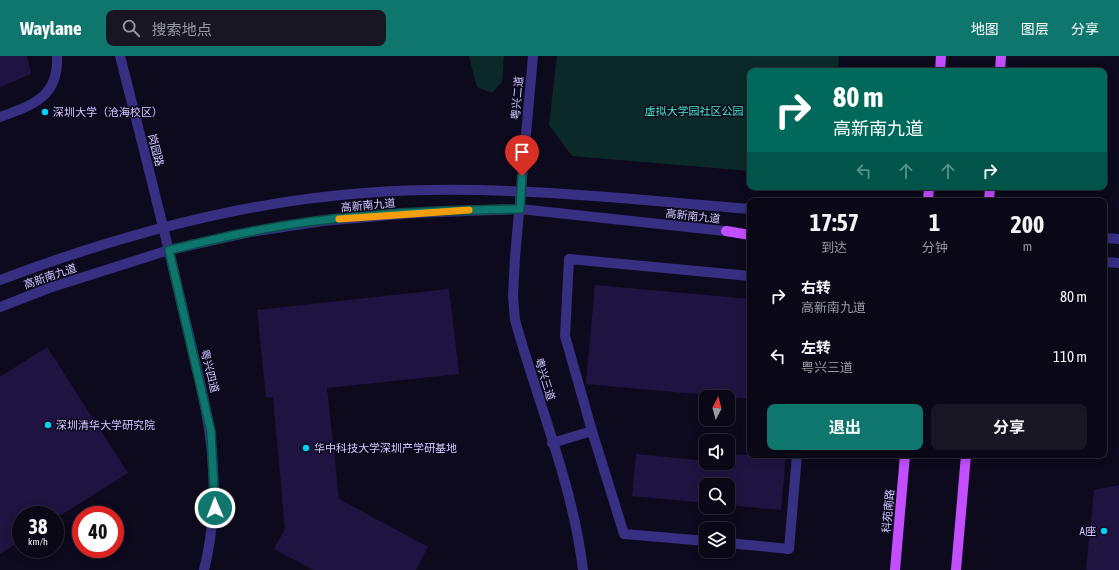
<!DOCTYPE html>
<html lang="zh">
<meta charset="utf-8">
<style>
:root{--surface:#0a0816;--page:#181623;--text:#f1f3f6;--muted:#999aa1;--line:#2a2935;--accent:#0f766e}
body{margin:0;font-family:"Asap Condensed","Noto Sans SC",sans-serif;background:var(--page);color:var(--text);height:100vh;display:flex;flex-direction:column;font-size:15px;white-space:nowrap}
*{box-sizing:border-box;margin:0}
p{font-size:13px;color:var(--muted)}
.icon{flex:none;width:22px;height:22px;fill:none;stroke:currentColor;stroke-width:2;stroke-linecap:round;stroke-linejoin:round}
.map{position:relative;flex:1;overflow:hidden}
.drawer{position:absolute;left:747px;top:142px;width:360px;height:260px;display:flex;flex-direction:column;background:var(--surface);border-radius:8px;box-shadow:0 2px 10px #0003,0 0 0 1px var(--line)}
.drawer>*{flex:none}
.banner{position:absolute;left:747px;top:12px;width:360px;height:122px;border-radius:8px;box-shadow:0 2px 10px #0003,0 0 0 1px var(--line);background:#00695c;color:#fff;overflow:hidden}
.needle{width:26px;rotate:6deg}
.fabs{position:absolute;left:699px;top:334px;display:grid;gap:8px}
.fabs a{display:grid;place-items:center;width:36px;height:36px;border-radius:8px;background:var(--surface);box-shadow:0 2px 10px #0003,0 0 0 1px var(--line);font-size:20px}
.speed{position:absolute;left:12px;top:450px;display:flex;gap:8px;font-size:20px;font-weight:700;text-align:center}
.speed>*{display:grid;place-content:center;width:52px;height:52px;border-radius:50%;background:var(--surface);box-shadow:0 2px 10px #0003,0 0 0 1px var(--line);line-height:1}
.speed small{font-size:10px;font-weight:400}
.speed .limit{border:6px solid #d22;background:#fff;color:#111}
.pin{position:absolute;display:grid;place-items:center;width:34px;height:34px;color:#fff;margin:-41px -17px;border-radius:50% 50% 50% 0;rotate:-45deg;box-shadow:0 0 4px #0007}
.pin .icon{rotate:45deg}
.me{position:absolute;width:44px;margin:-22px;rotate:359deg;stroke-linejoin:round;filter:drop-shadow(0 0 3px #0008)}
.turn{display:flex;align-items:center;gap:14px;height:84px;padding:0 20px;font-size:18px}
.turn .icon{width:52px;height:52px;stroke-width:2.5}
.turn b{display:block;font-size:28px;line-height:34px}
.lanes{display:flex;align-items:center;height:38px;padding:0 20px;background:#0003;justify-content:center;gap:20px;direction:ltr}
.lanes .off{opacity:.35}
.eta{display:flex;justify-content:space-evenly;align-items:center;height:68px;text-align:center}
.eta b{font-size:24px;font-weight:700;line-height:28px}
.primary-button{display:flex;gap:8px;margin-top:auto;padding:8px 20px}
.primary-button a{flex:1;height:46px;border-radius:8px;background:var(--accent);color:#fff;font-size:16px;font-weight:700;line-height:46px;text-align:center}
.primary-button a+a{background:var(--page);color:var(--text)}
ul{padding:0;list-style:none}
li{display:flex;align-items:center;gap:12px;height:60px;padding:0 20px}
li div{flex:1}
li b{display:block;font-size:15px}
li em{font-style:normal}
header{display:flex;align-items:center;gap:24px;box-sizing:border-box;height:56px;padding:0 20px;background:var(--accent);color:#fff}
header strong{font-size:19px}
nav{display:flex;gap:22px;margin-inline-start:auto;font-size:14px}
.search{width:280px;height:36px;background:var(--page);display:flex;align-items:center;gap:10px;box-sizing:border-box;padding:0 14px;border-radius:8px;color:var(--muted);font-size:15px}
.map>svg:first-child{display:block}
.green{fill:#0c2929}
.building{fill:#1f1441}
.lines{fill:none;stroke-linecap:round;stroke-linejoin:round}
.minor{stroke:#362f82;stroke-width:10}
.major{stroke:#c34eff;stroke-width:10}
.route-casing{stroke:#0a4d48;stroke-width:10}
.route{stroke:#0f766e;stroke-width:7}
.slow{stroke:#f59e0b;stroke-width:7}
.poi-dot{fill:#00d1f2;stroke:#0e0a1e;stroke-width:1.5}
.labels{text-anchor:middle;stroke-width:3;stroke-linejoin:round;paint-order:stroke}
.street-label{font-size:11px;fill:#cfc7ff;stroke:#0e0a1e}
.park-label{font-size:11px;fill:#47ebc8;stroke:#0e0a1e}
.poi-label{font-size:11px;fill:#cfc7ff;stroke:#0e0a1e;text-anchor:start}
</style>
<header>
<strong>Waylane</strong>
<div class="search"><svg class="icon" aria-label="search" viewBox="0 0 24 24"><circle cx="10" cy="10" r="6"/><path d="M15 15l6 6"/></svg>搜索地点</div>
<nav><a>地图</a><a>图层</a><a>分享</a></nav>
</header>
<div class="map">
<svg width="1119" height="514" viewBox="0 0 1119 514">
<rect width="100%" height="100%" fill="#0e0a1e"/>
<g class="green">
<path d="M 469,0 L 504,0 L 502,26 L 492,37 L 477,31 Z"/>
<path d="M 557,0 L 839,0 L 838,15 L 750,15 L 750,115 L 572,100 L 549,69 Z"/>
</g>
<g class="building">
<path d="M 0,0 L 27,0 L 31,18 L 0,31 Z"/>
<path d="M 595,229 L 750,243 L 750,343 L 586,328 Z"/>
<path d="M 449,233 L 459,318 L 327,332 L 339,443 L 428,491 L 416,514 L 313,514 L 274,493 L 285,473 L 273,341 L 266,342 L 257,254 Z"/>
<path d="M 47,291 L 128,417 L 61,459 L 21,459 L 21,485 L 0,498 L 0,321 Z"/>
<path d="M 636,398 L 706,405 L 706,407 L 734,407 L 735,399 L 786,399 L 781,454 L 728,449 L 728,429 L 706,429 L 706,447 L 632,440 Z"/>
<path d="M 1119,429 L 1119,514 L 1086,514 L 1094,434 Z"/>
</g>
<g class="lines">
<g class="minor">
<path d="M 120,0 C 141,82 162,164 181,246 C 203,340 228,417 204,514"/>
<path d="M 533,0 L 515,201 L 513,240 L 515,264 C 538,347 573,429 583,514"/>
<path d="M 0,61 C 33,49 59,41 57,0"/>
<path d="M 1104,182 L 1119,183"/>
<path d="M 1104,206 L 1119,207"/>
<path d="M 0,224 C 117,180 239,146 364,137 C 493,127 622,143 750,153"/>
<path d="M 0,251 L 49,232 L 169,194 L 250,176 L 323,165 L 413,157 L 520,153 L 734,176"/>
<path d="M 552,387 L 592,375"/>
<path d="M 706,485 L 624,478 L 592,375 L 565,280 L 569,203 L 750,220"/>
<path d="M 728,487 L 789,493 L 797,399"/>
</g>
<g class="major">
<path d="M 940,15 L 941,0"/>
<path d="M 1000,15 L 1001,0"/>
<path d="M 928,145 L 929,131"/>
<path d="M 989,145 L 990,131"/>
<path d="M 726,175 L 750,179"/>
<path d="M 895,514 L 905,399"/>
<path d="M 956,514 L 966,399"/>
</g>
</g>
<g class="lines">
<defs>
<path id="route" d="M 215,452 L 211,376 L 169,194 C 196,188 222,181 249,176 C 336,158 431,154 520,153 L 522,120"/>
</defs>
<use href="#route" class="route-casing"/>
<use href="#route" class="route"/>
<path class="slow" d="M 339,163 L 469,154"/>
</g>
<g class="poi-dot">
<circle cx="45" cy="56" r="4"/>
<circle cx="48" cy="369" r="4"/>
<circle cx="306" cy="392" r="4"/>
<circle cx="1104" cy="475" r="4"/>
</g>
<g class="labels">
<g class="street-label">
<text transform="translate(517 42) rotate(-85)" y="4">粤兴二道</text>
<text transform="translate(156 94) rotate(76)" y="4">岗园路</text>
<text transform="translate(368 149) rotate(-5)" y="4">高新南九道</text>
<text transform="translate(693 160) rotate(6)" y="4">高新南九道</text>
<text transform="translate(50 220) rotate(-19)" y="4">高新南九道</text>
<text transform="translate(210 315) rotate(76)" y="4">粤兴四道</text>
<text transform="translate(545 323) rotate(73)" y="4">粤兴三道</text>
<text transform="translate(888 455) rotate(-85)" y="4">科苑南路</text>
</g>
<g class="park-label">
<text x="694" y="59">虚拟大学园社区公园</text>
</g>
<g class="poi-label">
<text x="53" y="60">深圳大学（沧海校区）</text>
<text x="56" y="373">深圳清华大学研究院</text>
<text x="314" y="396">华中科技大学深圳产学研基地</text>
<text x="1096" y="479" text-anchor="end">A座</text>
</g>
</g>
</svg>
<div class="fabs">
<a><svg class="needle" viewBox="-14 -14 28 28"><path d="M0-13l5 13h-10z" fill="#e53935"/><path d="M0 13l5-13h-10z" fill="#999aa1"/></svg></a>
<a><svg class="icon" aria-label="sound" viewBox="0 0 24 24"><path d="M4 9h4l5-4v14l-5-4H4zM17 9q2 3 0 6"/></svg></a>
<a><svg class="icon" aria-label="search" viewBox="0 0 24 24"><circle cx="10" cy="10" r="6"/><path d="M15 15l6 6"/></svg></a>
<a><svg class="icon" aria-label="layers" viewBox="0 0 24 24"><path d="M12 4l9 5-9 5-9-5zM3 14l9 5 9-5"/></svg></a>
</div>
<div class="speed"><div>38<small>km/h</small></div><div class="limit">40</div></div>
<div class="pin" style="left:522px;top:120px;background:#d93025"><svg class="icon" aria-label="arrive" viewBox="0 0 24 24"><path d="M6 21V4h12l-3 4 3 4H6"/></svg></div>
<svg class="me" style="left:215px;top:452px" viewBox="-20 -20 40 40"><circle r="17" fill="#0f766e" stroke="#fff" stroke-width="3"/><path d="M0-11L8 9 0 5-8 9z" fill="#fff"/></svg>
<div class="banner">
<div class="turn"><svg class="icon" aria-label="right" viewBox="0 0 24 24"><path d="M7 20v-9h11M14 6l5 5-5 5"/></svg><div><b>80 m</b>高新南九道</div></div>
<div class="lanes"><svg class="icon off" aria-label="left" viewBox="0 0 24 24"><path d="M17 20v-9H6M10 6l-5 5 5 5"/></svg><svg class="icon off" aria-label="ahead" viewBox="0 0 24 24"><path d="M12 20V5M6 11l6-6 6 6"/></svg><svg class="icon off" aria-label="ahead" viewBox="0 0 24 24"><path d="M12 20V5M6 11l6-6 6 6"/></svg><svg class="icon" aria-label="right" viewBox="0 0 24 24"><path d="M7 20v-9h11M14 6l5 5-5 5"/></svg></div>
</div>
<section class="drawer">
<div class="eta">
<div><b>17:57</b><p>到达</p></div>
<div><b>1</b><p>分钟</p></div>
<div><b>200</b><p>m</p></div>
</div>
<ul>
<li><svg class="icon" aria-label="right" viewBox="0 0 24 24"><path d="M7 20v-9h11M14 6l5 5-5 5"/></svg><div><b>右转</b><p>高新南九道</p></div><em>80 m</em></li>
<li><svg class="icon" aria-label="left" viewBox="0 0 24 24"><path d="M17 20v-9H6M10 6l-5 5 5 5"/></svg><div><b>左转</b><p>粤兴三道</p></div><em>110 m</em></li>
</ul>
<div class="primary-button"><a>退出</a><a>分享</a></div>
</section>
</div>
